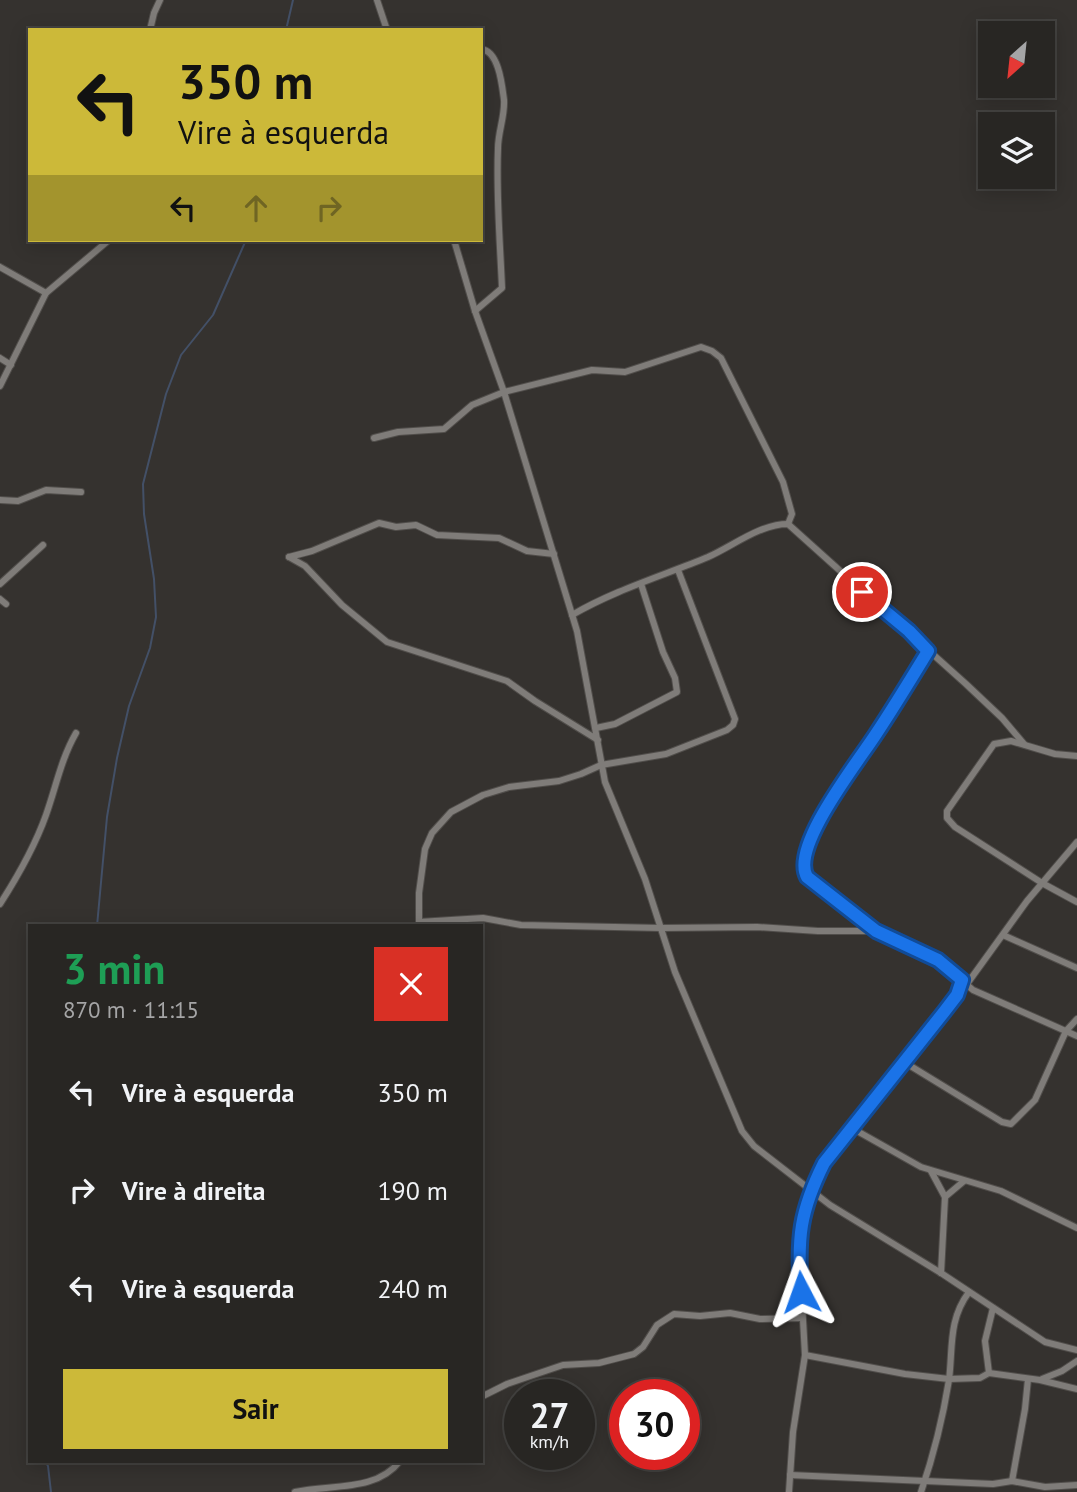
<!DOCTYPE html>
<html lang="pt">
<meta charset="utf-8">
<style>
:root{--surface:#282623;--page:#343230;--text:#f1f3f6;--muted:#a5a5a6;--line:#444341;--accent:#ccb939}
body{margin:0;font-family:"PT Sans",sans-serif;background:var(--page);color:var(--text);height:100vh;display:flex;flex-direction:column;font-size:26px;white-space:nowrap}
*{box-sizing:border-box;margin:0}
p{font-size:23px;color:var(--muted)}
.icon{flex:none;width:38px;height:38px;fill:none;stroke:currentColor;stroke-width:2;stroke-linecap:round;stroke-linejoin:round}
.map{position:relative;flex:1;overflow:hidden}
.details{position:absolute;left:28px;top:924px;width:455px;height:539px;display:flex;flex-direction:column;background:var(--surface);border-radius:0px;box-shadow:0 4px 18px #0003,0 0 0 2px var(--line)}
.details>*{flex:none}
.hud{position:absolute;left:28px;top:28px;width:455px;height:214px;border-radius:0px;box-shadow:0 4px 18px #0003,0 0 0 2px var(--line);background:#ccb939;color:#111;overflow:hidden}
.needle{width:46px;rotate:207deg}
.controls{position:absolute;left:978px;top:21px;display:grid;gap:14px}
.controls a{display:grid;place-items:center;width:77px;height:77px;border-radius:0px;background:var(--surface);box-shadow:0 4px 18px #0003,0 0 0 2px var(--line);font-size:35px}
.speed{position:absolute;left:504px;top:1379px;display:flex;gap:14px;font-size:35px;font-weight:700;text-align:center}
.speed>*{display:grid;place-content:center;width:91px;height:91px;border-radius:50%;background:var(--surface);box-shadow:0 4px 18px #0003,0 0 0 2px var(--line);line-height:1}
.speed small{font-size:18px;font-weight:400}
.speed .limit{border:10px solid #d22;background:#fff;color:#111}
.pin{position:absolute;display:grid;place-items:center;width:60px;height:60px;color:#fff;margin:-30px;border:4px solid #fff;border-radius:50%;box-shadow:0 2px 7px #0007}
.me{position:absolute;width:77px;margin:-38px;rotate:356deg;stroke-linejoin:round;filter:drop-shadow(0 0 5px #0008)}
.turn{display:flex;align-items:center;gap:24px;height:147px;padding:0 35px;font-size:32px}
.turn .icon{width:91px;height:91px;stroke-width:2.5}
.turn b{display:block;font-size:49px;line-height:60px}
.lanes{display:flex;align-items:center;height:66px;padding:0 35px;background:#0003;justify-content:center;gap:35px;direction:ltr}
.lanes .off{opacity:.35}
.round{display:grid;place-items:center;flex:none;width:74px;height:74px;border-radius:0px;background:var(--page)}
.overview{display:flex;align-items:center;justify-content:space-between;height:119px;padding:0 35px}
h1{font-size:42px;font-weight:600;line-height:52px;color:#1e9e55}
.primary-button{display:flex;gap:14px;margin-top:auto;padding:14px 35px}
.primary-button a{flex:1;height:80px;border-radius:0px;background:var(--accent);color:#111;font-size:28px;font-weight:600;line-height:80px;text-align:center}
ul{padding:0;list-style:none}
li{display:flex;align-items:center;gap:21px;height:98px;padding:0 35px}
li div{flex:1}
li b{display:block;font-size:26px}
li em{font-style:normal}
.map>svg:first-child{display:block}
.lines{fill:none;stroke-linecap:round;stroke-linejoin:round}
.stream{stroke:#435067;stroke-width:2}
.minor-casing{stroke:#514e4b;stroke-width:8}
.minor{stroke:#7f7c79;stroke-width:6}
.route-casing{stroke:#114b97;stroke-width:18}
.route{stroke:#1a73e8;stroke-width:12}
</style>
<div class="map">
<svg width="1077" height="1492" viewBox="0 0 1077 1492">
<rect width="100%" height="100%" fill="#35322f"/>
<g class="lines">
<g class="stream">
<path d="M 286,30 L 293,0"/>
<path d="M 97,926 L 107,817 L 117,758 L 129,706 L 150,648 L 156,617 L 154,579 L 144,514 L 143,484 L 166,394 L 181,355 L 213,315 L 246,240"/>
<path d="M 45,1461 L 48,1466 L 51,1492"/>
</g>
<defs>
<g id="minor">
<path d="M 377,0 L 387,30"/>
<path d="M 150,30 L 154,13 L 160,0"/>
<path d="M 454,240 L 475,311 L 504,392 L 577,631 L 605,782 L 645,879 L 675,972 L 742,1131 L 754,1146 L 830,1205 L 941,1273 L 1045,1342 L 1077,1350"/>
<path d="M 0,267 L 46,293"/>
<path d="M 475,311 L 502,288 C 500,241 496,195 498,148 C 498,132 505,116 504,100 C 502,85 499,51 481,49"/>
<path d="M 0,358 L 11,365"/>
<path d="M 0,386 L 46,293 L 109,240"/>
<path d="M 374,438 L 398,432 L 444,429 L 472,405 L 504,392 L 592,370 L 625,372 L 701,347 L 712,351 L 721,358 L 783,482 L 792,514 L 788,524"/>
<path d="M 0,500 L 18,501 L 46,490 L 81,492"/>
<path d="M 289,557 L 305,566 L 342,605 L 387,642 L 507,681 L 535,701 L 598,740"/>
<path d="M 289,557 L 312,551 L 379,523 L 396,527 L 416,525 L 437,535 L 499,538 L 527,551 L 554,554"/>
<path d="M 678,570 L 735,719 L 733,725 L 727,730 L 666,754 L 601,765 L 581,774 L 559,781 L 509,787 L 483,795 L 451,812 L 432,833 L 425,849 L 419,893 L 419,922 L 483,918 L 521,925 L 661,928 L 757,927 L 818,931 L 875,931"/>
<path d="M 0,584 L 43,545"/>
<path d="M 0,599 L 6,604"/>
<path d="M 572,615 C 615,590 662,576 708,557 C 733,546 760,524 788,524 L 966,684 L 1002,718 L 1024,744"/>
<path d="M 928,651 L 824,812 L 804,859 L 803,871 L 807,877 L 875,931 L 938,960 L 973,990 L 1077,1036"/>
<path d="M 596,728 L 615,724 L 677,692 L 675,678 L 663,652 L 641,584"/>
<path d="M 1077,756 L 1055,754 L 1011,741 L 994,744 L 947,811 L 947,818 L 955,827 L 1042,883 L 1077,902"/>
<path d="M 0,904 C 18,876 35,846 46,815 C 56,787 61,759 76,733"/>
<path d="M 1003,935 L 1077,968"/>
<path d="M 967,984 L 1027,901 L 1077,842"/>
<path d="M 904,1062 L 1002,1122 L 1011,1124 L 1035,1100 L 1066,1031 L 1077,1019"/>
<path d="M 850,1127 L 921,1167 L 1001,1191 L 1077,1228"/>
<path d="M 931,1171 L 945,1197 L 941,1273"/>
<path d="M 945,1197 L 964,1181"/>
<path d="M 805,1355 L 905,1374 L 949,1379 L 980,1378 L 989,1373 L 1040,1380 L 1077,1389"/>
<path d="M 989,1373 L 985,1341 L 993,1308"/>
<path d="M 1042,1379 L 1062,1371 L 1077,1361"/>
<path d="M 481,1397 L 507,1384 L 563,1365 L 599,1363 L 634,1354 L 643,1347 L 657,1325 L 674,1314 L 700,1316 L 730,1313 L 760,1319 L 802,1318"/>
<path d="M 790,1475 L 993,1484 L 1012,1481 L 1045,1487 L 1077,1485"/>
<path d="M 1012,1481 L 1025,1409 L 1028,1379"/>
<path d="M 295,1492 C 332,1484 376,1492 400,1461"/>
<path d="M 789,1492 L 793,1432 L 805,1355 L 799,1249 L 800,1227 L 810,1190 L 823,1163 L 839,1141 L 944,1012 L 957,995 L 962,980"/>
<path d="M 921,1492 C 933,1457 943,1417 949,1380 C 953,1348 948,1320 969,1292"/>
</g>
</defs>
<use href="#minor" class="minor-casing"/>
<use href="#minor" class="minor"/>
</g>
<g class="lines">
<defs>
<path id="route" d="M 801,1292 C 797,1238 800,1211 824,1163 L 944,1012 L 957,995 L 962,980 L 938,960 L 876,931 L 807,877 C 790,847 858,762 876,734 C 894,707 911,679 928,651 L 909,631 L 862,592"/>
</defs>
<use href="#route" class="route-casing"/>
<use href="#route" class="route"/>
</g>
</svg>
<div class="controls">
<a><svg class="needle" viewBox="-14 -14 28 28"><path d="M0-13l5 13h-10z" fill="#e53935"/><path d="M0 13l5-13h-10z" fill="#a5a5a6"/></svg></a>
<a><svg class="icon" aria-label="layers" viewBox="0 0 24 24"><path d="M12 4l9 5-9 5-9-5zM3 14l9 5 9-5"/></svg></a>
</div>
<div class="speed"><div>27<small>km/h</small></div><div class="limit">30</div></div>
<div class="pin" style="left:862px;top:592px;background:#d93025"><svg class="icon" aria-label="arrive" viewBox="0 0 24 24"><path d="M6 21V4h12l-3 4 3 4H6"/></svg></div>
<svg class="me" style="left:801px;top:1292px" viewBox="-20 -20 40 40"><path d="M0-17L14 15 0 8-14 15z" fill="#1a73e8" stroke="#fff" stroke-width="4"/></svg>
<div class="hud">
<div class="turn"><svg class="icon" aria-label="left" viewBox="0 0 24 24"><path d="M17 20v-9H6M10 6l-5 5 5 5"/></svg><div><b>350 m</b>Vire à esquerda</div></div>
<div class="lanes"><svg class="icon" aria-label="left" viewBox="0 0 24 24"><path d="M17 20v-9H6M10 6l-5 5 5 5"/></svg><svg class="icon off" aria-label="ahead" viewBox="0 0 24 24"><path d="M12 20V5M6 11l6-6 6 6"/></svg><svg class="icon off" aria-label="right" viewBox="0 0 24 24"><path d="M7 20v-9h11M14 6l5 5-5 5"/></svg></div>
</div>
<section class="details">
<div class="overview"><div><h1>3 min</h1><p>870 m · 11:15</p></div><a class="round" style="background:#d93025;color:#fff"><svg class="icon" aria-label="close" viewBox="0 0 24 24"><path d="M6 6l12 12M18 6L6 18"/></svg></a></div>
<ul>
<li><svg class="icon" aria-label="left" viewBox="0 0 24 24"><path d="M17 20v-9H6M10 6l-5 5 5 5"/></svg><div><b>Vire à esquerda</b></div><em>350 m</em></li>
<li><svg class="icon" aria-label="right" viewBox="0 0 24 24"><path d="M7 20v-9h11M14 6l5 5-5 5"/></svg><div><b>Vire à direita</b></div><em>190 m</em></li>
<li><svg class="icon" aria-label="left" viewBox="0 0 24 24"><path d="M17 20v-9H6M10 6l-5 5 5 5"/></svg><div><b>Vire à esquerda</b></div><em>240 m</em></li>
</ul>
<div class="primary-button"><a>Sair</a></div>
</section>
</div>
